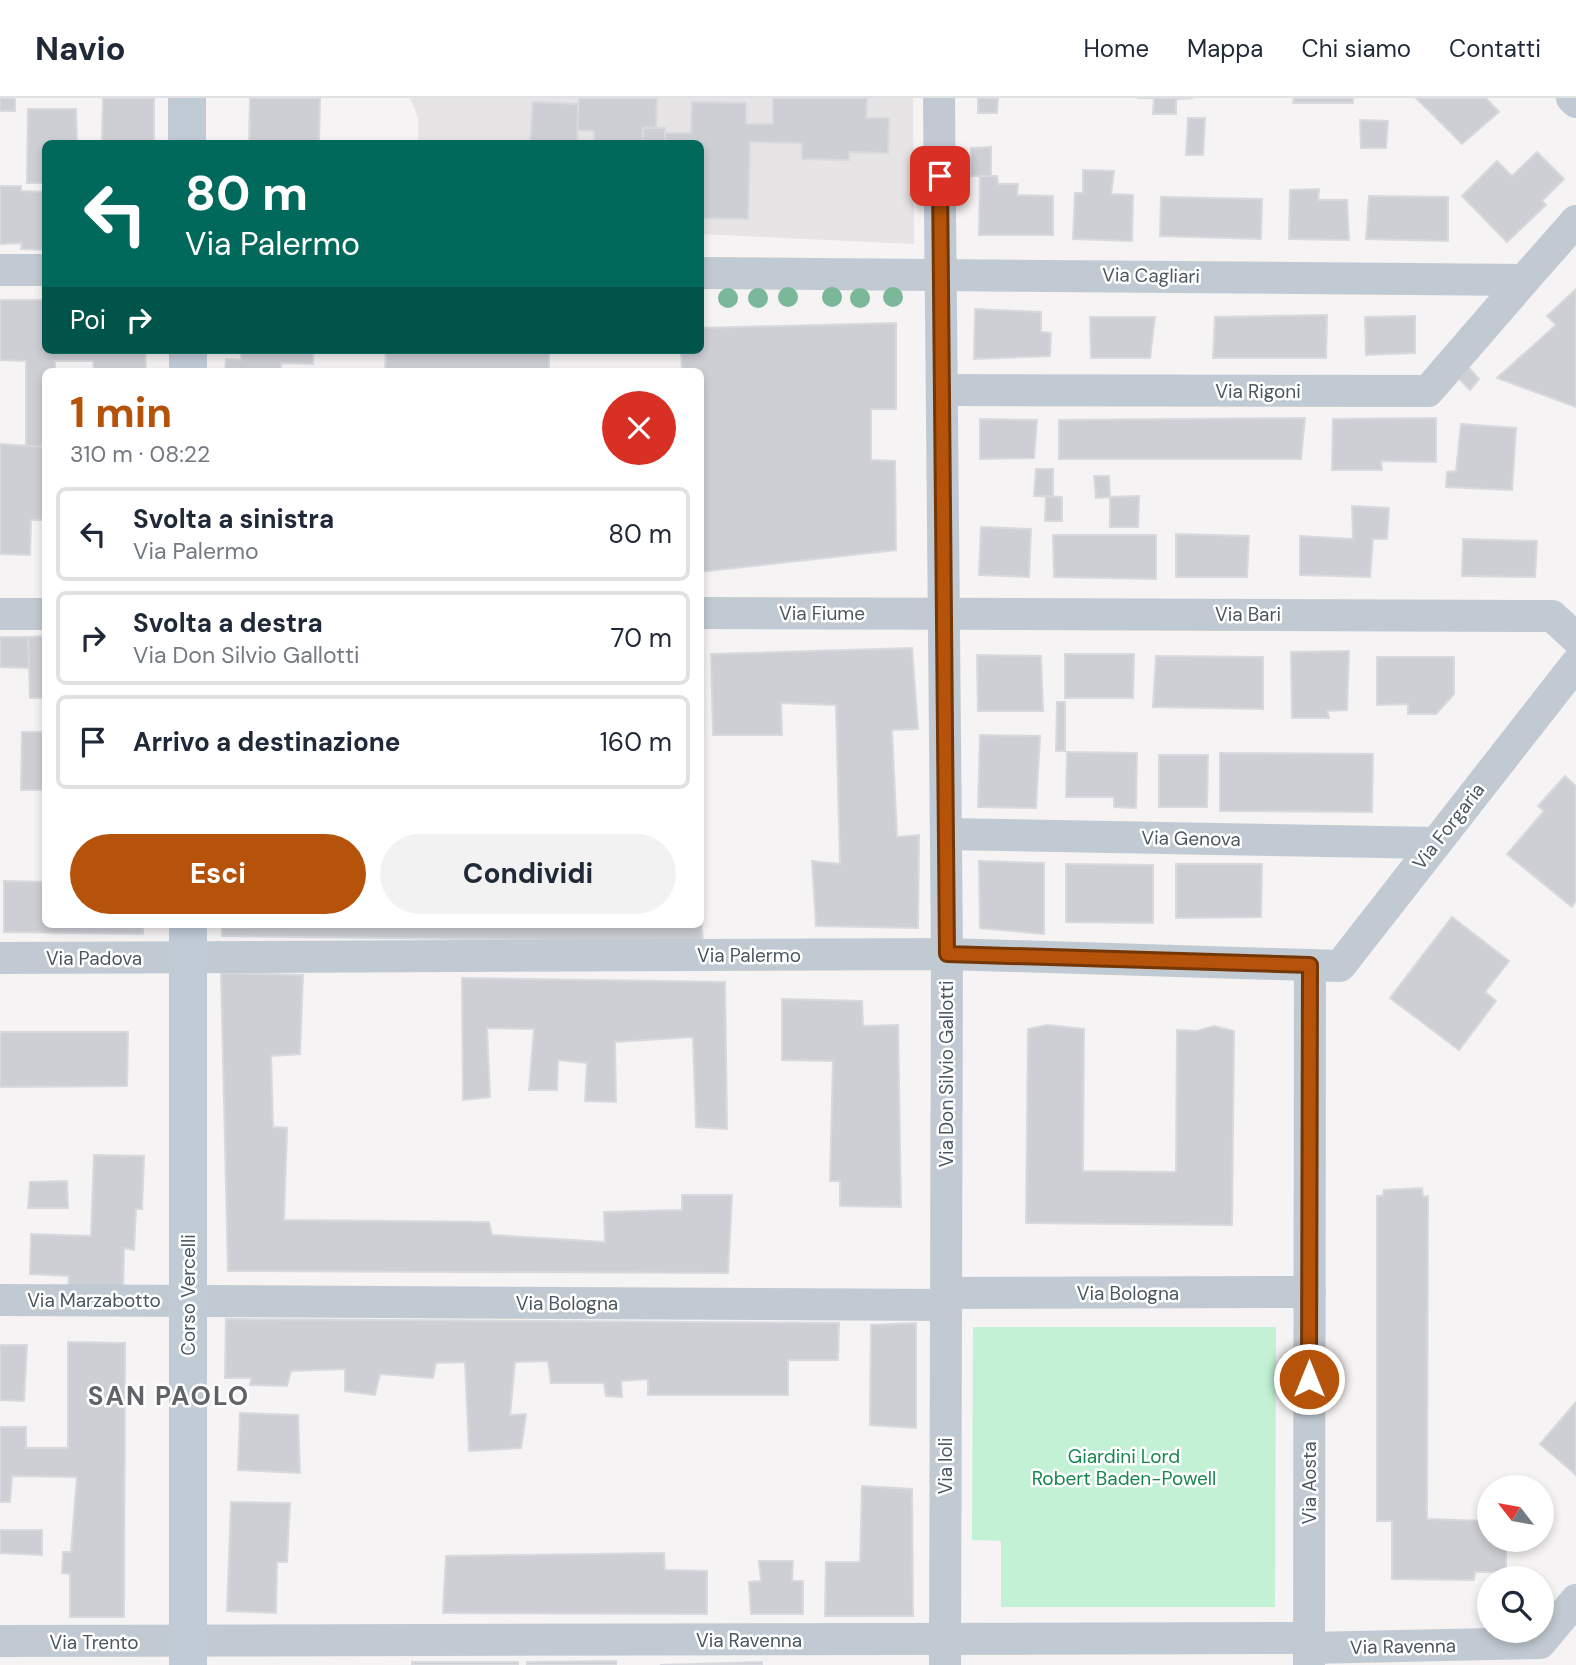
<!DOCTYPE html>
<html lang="it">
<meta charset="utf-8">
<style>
:root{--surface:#fff;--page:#f2f2f3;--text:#1f2937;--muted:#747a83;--line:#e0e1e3;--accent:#b45309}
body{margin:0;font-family:"DM Sans",sans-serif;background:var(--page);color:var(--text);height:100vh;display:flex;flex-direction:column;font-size:26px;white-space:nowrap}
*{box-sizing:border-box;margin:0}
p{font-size:23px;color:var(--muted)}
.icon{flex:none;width:38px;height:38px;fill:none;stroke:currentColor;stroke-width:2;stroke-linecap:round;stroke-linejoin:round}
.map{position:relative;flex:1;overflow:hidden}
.sheet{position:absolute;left:42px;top:270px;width:662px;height:560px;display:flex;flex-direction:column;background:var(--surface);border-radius:10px;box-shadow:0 4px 10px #0003}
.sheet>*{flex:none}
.top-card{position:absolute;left:42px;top:42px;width:662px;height:214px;border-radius:10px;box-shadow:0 4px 10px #0003;background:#00695c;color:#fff;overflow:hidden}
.needle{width:46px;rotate:301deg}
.buttons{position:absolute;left:1477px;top:1377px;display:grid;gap:14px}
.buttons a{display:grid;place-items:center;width:77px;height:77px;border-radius:50%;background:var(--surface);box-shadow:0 4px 10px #0003;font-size:35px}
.pin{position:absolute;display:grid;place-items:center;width:60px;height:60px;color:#fff;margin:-30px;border-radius:14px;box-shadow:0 4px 10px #0006}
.me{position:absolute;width:77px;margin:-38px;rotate:0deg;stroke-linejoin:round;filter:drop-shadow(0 0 5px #0008)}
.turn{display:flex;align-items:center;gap:24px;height:147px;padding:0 28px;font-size:32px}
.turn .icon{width:91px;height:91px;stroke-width:2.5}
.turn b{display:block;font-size:49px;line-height:60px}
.then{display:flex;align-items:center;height:66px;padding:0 28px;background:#0003;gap:14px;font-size:26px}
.round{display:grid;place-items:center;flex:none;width:74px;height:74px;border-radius:37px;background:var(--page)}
.overview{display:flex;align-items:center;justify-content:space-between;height:119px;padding:0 28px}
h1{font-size:42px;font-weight:700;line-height:52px;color:var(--accent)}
.button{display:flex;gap:14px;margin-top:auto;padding:14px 28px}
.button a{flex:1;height:80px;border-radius:42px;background:var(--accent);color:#fff;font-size:28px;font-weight:700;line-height:80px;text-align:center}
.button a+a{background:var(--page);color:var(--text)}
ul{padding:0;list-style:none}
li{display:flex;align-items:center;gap:21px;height:94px;margin:0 14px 10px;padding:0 14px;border:4px solid var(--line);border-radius:10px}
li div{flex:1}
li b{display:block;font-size:26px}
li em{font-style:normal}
header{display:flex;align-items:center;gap:42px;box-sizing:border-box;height:98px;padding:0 35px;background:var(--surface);border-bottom:2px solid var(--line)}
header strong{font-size:33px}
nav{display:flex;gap:38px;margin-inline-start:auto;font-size:24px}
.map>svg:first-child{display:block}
.education{fill:#e6e4e5}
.green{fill:#c3f1d5}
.building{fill:#cdcfd5;stroke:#d7d9de;stroke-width:2}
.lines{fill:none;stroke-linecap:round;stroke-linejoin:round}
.minor{stroke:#c1cad2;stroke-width:32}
.secondary{stroke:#c1cbd6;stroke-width:38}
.tree{fill:#7bb799}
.route-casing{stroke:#753606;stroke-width:18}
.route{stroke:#b45309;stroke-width:12}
.labels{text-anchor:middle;stroke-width:5;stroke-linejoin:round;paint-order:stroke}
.street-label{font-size:19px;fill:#4a5661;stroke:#fff}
.park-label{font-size:19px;fill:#17864f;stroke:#fff}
.district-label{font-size:26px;font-weight:bold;letter-spacing:2px;fill:#5f6368;stroke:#fff}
</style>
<header>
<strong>Navio</strong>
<nav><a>Home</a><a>Mappa</a><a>Chi siamo</a><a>Contatti</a></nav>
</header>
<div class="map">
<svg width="1576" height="1567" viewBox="0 0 1576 1567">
<rect width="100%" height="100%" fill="#f5f3f3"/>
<path class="education" d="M 410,0 L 913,0 L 914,146 L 700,136 L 700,46 L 418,45 L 418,20 Z"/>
<path class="green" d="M 973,1229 L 1276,1229 L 1275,1509 L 1001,1509 L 1001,1443 L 972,1442 Z"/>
<g class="building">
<rect x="0" y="0" width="15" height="13"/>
<path d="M 103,0 L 154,0 L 154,46 L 46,46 L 46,85 L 27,85 L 28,11 L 76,11 L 77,43 L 102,43 Z"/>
<path d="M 250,0 L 320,0 L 319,46 L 249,46 Z"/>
<path d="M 579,0 L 657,0 L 656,29 L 643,30 L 643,46 L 594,46 L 594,33 L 577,32 Z"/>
<path d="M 773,0 L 867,0 L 866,20 L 889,20 L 888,55 L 849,54 L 849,62 L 802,61 L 802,45 L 750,44 L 748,121 L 700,120 L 700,46 L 665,46 L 665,35 L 691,35 L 692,4 L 746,5 L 746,26 L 773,26 Z"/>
<path d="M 978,0 L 998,0 L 997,15 L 978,15 Z"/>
<path d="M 1137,0 L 1193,0 L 1176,1 L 1176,16 L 1153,16 L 1154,0 Z"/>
<path d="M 1294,0 L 1353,0 L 1353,5 L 1293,5 Z"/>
<path d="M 1416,0 L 1486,0 L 1499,14 L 1462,46 Z"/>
<path d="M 533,4 L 578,6 L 577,46 L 530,46 Z"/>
<path d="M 1188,20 L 1205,20 L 1203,57 L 1186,57 Z"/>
<path d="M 1360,22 L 1388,23 L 1386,50 L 1361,50 Z"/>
<rect x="643" y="30" width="22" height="15"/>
<path d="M 991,49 L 991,78 L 971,78 L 971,50 Z"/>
<path d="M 1537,54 L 1564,81 L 1542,103 L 1546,107 L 1507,144 L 1462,98 L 1497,63 L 1512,78 Z"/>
<path d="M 1083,72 L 1114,73 L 1111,96 L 1133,97 L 1132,143 L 1073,141 L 1075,95 L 1083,95 Z"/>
<path d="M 980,78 L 997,78 L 998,86 L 1018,86 L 1017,97 L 1053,98 L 1053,137 L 979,137 Z"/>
<path d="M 0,88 L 21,88 L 21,93 L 46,94 L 46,152 L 21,151 L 22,145 L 0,146 Z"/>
<path d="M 1319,91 L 1318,102 L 1347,102 L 1349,142 L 1289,141 L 1290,92 Z"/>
<path d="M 1369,98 L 1448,99 L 1448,143 L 1366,141 Z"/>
<path d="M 1161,99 L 1262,101 L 1261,141 L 1160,138 Z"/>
<path d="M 1576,191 L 1576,309 L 1497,280 L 1556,227 L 1547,218 Z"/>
<path d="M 0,202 L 46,202 L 46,252 L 145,252 L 146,273 L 94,273 L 93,263 L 55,263 L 55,273 L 46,273 L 46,349 L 26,349 L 26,263 L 0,262 Z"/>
<path d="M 975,211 L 1041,214 L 1041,234 L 1051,235 L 1050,258 L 974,261 Z"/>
<path d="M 1327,217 L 1326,260 L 1213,260 L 1215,219 Z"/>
<path d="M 1415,218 L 1415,255 L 1366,257 L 1365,219 Z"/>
<path d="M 1090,219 L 1155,219 L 1150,260 L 1091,260 Z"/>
<path d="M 896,225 L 896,311 L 871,311 L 871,362 L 895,363 L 896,452 L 700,474 L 700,273 L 682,273 L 681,252 L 700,252 L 700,230 Z"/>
<path d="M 241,252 L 313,252 L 313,266 L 281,265 L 281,273 L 225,273 L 226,261 L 241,262 Z"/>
<path d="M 386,252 L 549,252 L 549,273 L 385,273 Z"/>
<path d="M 1469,270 L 1479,281 L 1470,292 L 1459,281 Z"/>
<path d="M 1305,320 L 1301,361 L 1059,361 L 1059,322 Z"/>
<path d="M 1436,320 L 1436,364 L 1381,363 L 1382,372 L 1332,372 L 1333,321 Z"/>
<path d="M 980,321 L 1037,322 L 1034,360 L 980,361 Z"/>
<path d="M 1461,326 L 1516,330 L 1512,392 L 1446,389 L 1447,374 L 1456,373 Z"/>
<path d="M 0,346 L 46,349 L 45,422 L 31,422 L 30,457 L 0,456 Z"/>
<path d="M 1036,371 L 1053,371 L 1053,399 L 1034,398 Z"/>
<path d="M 1094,378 L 1109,378 L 1110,399 L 1096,400 Z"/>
<path d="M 1046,398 L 1062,399 L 1062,423 L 1045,423 Z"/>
<path d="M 1139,398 L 1138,429 L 1110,429 L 1110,399 Z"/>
<path d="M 1352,408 L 1389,410 L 1387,441 L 1373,441 L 1370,479 L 1300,477 L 1300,438 L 1353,441 Z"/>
<path d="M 981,429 L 1031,431 L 1029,479 L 979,477 Z"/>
<path d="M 1176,436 L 1249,438 L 1247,479 L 1176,479 Z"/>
<path d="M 1053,437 L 1156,437 L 1156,481 L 1054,479 Z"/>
<path d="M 1463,441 L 1537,443 L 1535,479 L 1462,478 Z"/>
<path d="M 46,538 L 46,600 L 30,600 L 28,539 Z"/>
<path d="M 0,539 L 28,539 L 29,570 L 0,569 Z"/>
<path d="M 912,550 L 918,631 L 892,632 L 897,739 L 919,737 L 918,830 L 816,828 L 812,763 L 840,766 L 836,607 L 781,605 L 782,637 L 713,637 L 711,556 Z"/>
<path d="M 1349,553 L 1347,612 L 1327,613 L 1329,620 L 1292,620 L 1291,554 Z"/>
<path d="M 1065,556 L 1134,556 L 1133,600 L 1065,600 Z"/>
<path d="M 977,557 L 1041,558 L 1043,613 L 978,613 Z"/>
<path d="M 1156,558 L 1263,559 L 1263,611 L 1153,609 Z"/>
<path d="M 1377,559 L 1454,559 L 1454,596 L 1436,616 L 1408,616 L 1408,606 L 1377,607 Z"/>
<path d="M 1057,604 L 1065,604 L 1065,653 L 1056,653 Z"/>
<path d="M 22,634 L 46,634 L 46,692 L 21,692 Z"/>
<path d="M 980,637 L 1040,638 L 1036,710 L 978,709 Z"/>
<path d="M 1067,654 L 1137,655 L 1136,710 L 1114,709 L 1114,699 L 1066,699 Z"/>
<path d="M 1220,655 L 1373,656 L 1372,714 L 1220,713 Z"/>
<path d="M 1159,657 L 1208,657 L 1207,709 L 1159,709 Z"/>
<path d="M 1565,678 L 1576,688 L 1576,802 L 1572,809 L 1507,756 L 1544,713 L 1538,708 Z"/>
<path d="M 979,763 L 1044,765 L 1044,836 L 980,830 Z"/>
<path d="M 1066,766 L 1153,767 L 1153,825 L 1066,824 Z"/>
<path d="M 1176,766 L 1262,766 L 1261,819 L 1176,820 Z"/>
<path d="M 4,783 L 46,784 L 46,826 L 143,826 L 143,836 L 4,834 Z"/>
<path d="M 700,808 L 703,844 L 222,838 L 222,826 L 700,826 Z"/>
<path d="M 1452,819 L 1509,863 L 1485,894 L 1496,903 L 1459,952 L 1390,900 Z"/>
<path d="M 221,875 L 303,877 L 300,956 L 271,958 L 273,1029 L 287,1030 L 284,1122 L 489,1124 L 492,1137 L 605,1144 L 604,1114 L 682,1112 L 682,1097 L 732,1097 L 728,1175 L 228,1173 Z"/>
<path d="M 462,880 L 725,884 L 727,1031 L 696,1029 L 693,939 L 615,944 L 616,1004 L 585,1003 L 587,965 L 558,962 L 557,992 L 529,992 L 534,931 L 487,930 L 490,999 L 463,1002 Z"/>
<path d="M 782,901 L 862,903 L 863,928 L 898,927 L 901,1109 L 840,1108 L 840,1083 L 830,1083 L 833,963 L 782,962 Z"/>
<path d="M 1047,927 L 1084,931 L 1083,1073 L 1176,1074 L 1177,932 L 1197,933 L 1214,928 L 1234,933 L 1232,1127 L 1026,1125 L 1028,931 Z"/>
<path d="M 0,934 L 128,934 L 127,988 L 0,989 Z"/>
<path d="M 94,1057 L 144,1058 L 142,1111 L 136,1111 L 134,1152 L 124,1150 L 123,1195 L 68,1192 L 69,1178 L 30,1176 L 31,1136 L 91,1138 Z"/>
<path d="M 67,1083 L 68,1110 L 28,1110 L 30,1084 Z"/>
<path d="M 1422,1090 L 1423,1099 L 1428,1098 L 1427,1421 L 1489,1423 L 1489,1442 L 1506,1445 L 1506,1474 L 1475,1474 L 1474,1482 L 1392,1481 L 1392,1423 L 1377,1423 L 1377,1098 L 1383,1098 L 1384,1092 Z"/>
<path d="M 226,1221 L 839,1225 L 838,1262 L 788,1262 L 788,1297 L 648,1297 L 648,1281 L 621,1283 L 622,1299 L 606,1298 L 604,1285 L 551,1285 L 548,1263 L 515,1264 L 510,1317 L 526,1316 L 521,1350 L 469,1353 L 465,1264 L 436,1265 L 433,1280 L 380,1276 L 375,1297 L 345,1293 L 345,1271 L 291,1273 L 287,1288 L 250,1287 L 251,1280 L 225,1280 Z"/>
<path d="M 916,1225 L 916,1330 L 870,1327 L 871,1227 Z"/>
<path d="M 68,1244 L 125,1245 L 124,1519 L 70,1519 L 70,1476 L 62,1475 L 63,1454 L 71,1454 L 77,1379 L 12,1378 L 10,1404 L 0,1404 L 0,1329 L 26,1329 L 26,1350 L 68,1350 Z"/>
<path d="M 0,1247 L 27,1247 L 24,1303 L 0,1302 Z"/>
<path d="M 1576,1304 L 1576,1377 L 1540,1346 Z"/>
<path d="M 240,1315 L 298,1317 L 300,1375 L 238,1372 Z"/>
<path d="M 862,1388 L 912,1391 L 913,1518 L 825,1518 L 826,1464 L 860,1464 Z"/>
<path d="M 231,1404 L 290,1405 L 287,1464 L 277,1464 L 276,1515 L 227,1513 Z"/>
<path d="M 0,1432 L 42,1432 L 42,1457 L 0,1455 Z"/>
<path d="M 664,1455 L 665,1472 L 707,1473 L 707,1516 L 443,1515 L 446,1458 Z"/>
<path d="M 759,1463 L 793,1463 L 792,1483 L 803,1483 L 803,1516 L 751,1516 L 749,1484 L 761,1483 Z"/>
<path d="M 616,1563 L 616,1567 L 527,1567 L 527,1564 Z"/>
<rect x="412" y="1564" width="106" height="3"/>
<path d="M 762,1564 L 762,1567 L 660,1567 Z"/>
</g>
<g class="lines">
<g class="minor">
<path d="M 939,0 L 947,856 L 945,1567"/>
<path d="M 1572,0 L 1576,4"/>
<path d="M 0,172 L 46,172"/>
<path d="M 700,175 L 1524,182 L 1576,123"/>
<path d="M 942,292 L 1428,293 L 1524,182"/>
<path d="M 700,515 L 1552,518 L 1576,540"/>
<path d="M 0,516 L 46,516"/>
<path d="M 946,736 L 1436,745"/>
<path d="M 0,860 L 947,856 L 1340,868 L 1576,566"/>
<path d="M 946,1195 L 1310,1194"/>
<path d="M 0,1202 L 946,1207"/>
<path d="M 0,1543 L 1309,1540"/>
<path d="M 1309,1550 L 1540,1545 L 1576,1502"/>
<path d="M 1309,1567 L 1310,867"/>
</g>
<g class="secondary">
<path d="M 187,0 L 187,46"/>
<path d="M 188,273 L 188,252"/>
<path d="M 188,826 L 188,1567"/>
</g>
</g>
<g class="tree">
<circle cx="788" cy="199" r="10"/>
<circle cx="832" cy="199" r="10"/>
<circle cx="893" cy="199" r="10"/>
<circle cx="728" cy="200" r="10"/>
<circle cx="758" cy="200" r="10"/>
<circle cx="860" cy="200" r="10"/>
</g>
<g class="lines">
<defs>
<path id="route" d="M 940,78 L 947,856 L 1310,867 L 1309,1281"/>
</defs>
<use href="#route" class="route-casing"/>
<use href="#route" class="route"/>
</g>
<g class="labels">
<g class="street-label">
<text transform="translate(1151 177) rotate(1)" y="7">Via Cagliari</text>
<text x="1258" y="300">Via Rigoni</text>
<text x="822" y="522">Via Fiume</text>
<text x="1248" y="523">Via Bari</text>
<text transform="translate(1448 728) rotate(-52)" y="7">Via Forgaria</text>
<text transform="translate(1191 740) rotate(1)" y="7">Via Genova</text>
<text x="749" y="864">Via Palermo</text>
<text x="94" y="867">Via Padova</text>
<text transform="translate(946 976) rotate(-90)" y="7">Via Don Silvio Gallotti</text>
<text x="1128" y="1202">Via Bologna</text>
<text transform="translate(188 1197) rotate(-90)" y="7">Corso Vercelli</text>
<text x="94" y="1209">Via Marzabotto</text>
<text x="567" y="1212">Via Bologna</text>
<text transform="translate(945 1368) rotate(-90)" y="7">Via Ioli</text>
<text transform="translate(1309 1385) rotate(-90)" y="7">Via Aosta</text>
<text x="749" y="1549">Via Ravenna</text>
<text x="94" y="1551">Via Trento</text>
<text transform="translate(1403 1548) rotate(-1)" y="7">Via Ravenna</text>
</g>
<g class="park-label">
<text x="1124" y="1365">Giardini Lord<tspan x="1124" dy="22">Robert Baden-Powell</tspan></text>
</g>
<g class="district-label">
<text x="169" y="1307">SAN PAOLO</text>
</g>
</g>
</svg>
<div class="buttons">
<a><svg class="needle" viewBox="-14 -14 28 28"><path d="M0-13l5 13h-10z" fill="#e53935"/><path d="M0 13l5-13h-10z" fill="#747a83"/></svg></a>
<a><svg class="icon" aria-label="search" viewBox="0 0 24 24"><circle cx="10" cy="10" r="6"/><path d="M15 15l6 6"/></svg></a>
</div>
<div class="pin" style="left:940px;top:78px;background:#d93025"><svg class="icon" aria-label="arrive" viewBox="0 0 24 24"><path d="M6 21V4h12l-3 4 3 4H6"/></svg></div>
<svg class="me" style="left:1309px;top:1281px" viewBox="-20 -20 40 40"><circle r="17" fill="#b45309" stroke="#fff" stroke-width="3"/><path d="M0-11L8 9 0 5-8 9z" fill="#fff"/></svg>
<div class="top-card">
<div class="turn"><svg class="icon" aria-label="left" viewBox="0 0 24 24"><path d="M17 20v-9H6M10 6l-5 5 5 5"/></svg><div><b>80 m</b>Via Palermo</div></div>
<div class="then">Poi<svg class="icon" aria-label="right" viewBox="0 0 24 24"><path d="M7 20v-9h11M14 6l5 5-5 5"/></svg></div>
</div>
<section class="sheet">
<div class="overview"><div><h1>1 min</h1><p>310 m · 08:22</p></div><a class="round" style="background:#d93025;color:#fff"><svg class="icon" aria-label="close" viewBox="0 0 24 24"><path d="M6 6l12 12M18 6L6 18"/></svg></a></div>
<ul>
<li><svg class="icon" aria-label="left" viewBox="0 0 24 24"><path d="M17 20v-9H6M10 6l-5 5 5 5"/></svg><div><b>Svolta a sinistra</b><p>Via Palermo</p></div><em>80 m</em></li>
<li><svg class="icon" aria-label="right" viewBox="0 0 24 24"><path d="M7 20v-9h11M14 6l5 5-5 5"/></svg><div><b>Svolta a destra</b><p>Via Don Silvio Gallotti</p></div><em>70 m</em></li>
<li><svg class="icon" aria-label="arrive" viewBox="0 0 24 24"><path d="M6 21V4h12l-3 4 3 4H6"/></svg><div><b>Arrivo a destinazione</b></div><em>160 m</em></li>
</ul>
<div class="button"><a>Esci</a><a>Condividi</a></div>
</section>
</div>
